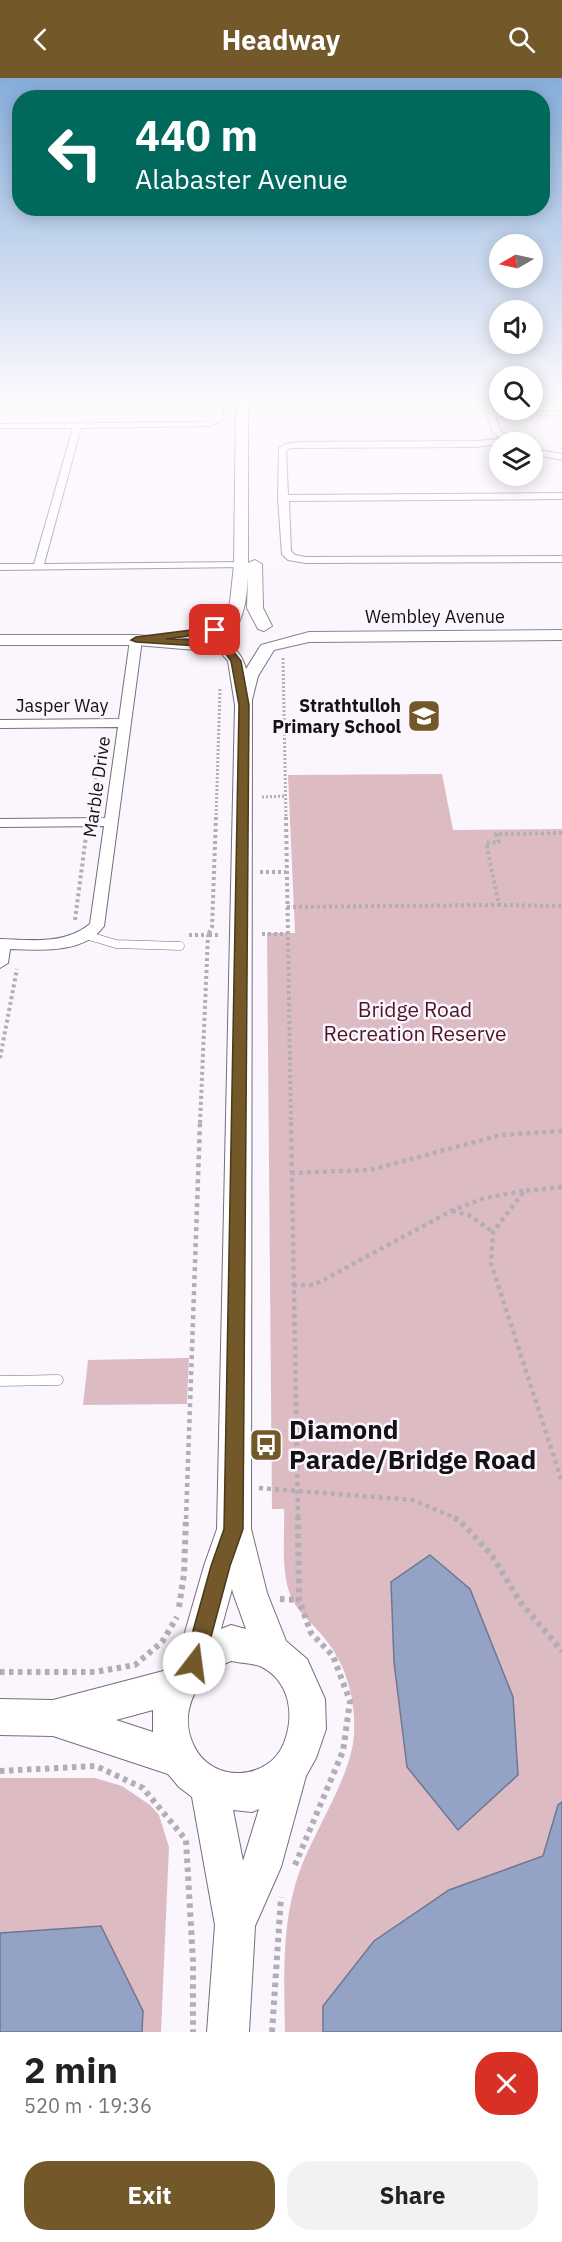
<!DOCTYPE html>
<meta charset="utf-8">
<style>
:root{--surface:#fff;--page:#f2f2f2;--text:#222;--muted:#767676;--accent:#73582a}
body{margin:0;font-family:"IBM Plex Sans",sans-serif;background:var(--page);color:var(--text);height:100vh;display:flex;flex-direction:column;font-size:22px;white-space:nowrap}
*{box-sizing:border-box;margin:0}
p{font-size:20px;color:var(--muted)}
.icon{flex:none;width:33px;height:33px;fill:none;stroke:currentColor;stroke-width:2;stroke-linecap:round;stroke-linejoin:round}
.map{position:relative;height:1954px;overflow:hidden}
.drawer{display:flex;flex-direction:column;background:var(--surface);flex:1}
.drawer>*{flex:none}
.top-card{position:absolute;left:12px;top:12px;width:538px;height:126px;border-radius:24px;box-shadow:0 3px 15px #0003;background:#00695c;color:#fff;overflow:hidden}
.needle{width:39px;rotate:261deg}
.tools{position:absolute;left:489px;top:156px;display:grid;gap:12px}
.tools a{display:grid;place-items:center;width:54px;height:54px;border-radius:50%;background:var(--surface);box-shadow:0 3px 15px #0003;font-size:30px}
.pin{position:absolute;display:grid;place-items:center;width:51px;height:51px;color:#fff;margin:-26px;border-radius:12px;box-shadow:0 3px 9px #0006}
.me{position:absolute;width:66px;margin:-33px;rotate:15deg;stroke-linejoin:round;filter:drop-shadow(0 0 4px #0008)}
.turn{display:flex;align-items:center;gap:21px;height:126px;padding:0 24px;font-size:27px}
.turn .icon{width:78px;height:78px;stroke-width:2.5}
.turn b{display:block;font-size:42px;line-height:51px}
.round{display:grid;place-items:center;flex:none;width:63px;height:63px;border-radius:24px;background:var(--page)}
.head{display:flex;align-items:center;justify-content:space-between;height:102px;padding:0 24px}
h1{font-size:36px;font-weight:700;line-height:45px}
.primary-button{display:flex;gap:12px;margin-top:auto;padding:12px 24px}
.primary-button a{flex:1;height:69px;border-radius:24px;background:var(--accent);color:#fff;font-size:24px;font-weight:700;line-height:69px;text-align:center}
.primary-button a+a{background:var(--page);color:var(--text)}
header{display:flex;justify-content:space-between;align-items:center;height:78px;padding:0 24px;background:var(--accent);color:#fff;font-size:27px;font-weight:700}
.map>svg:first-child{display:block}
.green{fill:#dcbcc2}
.water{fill:#94a3c5;stroke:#6e7791;stroke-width:1.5}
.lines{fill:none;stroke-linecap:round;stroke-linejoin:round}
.lane-far1-casing{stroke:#786d7d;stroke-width:9}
.lane-casing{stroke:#786d7d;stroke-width:11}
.street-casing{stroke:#786d7d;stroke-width:2}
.secondary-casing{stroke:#786d7d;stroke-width:2}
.path-far4{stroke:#b3adb5;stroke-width:2;stroke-dasharray:1.5 1.5;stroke-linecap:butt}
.path-far3{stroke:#b3adb5;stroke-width:3;stroke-dasharray:2 2;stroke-linecap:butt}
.path-far2{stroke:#b3adb5;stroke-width:4;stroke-dasharray:3 3;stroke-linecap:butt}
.path-far1{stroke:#b3adb5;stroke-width:4.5;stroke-dasharray:4 4;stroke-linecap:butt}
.path{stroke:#b3adb5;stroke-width:6;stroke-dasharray:4.5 4.5;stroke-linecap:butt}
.lane-far1{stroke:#fff;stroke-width:8}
.lane{stroke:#fff;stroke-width:10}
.street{fill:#fff;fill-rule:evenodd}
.secondary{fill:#fff;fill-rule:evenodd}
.route{fill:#73582a;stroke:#4b391b;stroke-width:1.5}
.labels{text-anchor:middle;stroke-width:5;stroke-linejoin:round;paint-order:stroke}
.far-street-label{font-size:18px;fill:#151117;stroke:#fbf5fd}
.far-poi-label{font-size:18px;font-weight:bold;fill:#151117;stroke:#fbf5fd;text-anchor:end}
.park-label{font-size:21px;fill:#4c1627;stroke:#fbf5fd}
.near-poi-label{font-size:26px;font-weight:bold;fill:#151117;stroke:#fbf5fd;text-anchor:start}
</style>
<header><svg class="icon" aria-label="back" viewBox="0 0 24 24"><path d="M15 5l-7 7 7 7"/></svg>Headway<svg class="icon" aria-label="search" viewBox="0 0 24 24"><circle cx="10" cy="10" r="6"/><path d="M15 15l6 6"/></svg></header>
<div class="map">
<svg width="562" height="1954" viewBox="0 0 562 1954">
<rect width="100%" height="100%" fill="#fbf5fd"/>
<g class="green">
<path d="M 442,696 L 453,752 L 562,751 L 562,1954 L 285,1954 C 284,1900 281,1843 300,1792 C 315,1751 351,1699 354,1657 C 356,1620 346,1584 321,1556 C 311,1544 299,1535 292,1521 C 280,1495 285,1459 284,1431 L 272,1431 L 267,855 L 295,855 L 288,697 Z"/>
<path d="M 189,1280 L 187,1326 L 83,1327 L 88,1282 Z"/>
<path d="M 0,1700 L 95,1700 L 122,1708 L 150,1727 L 159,1737 L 169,1769 L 161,1954 L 0,1954 Z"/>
</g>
<g class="water">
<path d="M 430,1477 L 470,1511 L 513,1619 L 518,1697 L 458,1752 L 407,1689 L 394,1584 L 391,1504 Z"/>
<path d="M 562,1724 L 562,1954 L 323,1954 L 323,1928 L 374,1863 L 449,1812 L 543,1778 L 558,1727 Z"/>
<path d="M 101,1848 L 143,1933 L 142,1954 L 0,1954 L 0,1855 Z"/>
</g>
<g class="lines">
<defs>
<path id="lane-far1" d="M 86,857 L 116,866 L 180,868"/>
<path id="lane" d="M 0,1303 L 58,1302"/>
<g id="street">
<path d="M 215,324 L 223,324 L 222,342 L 211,348 L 81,350 L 44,486 L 241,484 L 245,485 L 245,489 L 0,492 L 0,486 L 34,486 L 73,350 L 0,350 L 0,346 L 209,344 L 214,341 Z"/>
<path d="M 481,324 L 489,324 L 493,334 L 562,333 L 562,337 L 495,338 L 501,353 L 514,364 L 476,369 L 290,370 L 286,373 L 288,417 L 562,415 L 562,421 L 289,423 L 291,473 L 295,477 L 306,479 L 562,478 L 562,484 L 306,485 L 288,482 L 282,476 L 278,420 L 279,370 L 285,366 L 299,364 L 476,363 L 501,361 L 493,354 Z"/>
<path d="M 532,371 L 562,376 L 562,382 L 532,376 Z"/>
<path d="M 136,559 L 142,562 L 104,848 C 84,876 41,872 10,871 L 8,885 L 0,890 L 0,861 C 31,862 64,867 90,846 L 104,748 L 0,749 L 0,741 L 105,740 L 118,649 L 0,650 L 0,642 L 119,641 L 130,562 Z"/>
</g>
<g id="secondary">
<path d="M 236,324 L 248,324 L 248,485 L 255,482 L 262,486 L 263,530 L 272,548 L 264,553 L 258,551 L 247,530 L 248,498 C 247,512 245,549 229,553 L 221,548 L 230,524 L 234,487 Z"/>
<path d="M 562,552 L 562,562 L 309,564 L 274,572 L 258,598 L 252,622 L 251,1451 L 267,1515 L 286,1563 L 307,1581 L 325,1621 L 326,1651 L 316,1680 L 306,1698 L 281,1789 L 255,1848 L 249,1954 L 207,1954 L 215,1847 L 192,1719 L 179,1709 L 168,1696 L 53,1658 L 0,1657 L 0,1621 L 53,1622 L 167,1592 L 179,1575 L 204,1488 L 217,1451 L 235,627 L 228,583 L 220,574 L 136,567 L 0,567 L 0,557 L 136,557 L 223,564 C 235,567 243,579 246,591 L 261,567 L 309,554 ZM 232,1511 L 233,1515 L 246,1551 L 231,1547 L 221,1551 ZM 231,1583 C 240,1585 254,1585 262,1589 C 290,1604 295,1637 284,1665 C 269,1703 212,1706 194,1668 C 177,1634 198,1595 231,1583 ZM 153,1632 L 153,1654 L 116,1642 ZM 259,1731 L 243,1783 L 233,1732 L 252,1734 Z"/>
</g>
</defs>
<use href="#lane-far1" class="lane-far1-casing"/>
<use href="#lane" class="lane-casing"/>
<use href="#street" class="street-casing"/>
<use href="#secondary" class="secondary-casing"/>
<path class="path-far4" d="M 267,325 L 356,324"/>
<g class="path-far3">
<path d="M 199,553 L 198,549 L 213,545"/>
<path d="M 283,580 L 286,741"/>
<path d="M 262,719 L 285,718"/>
<path d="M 91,729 L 102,660"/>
<path d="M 216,741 L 220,611"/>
</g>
<g class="path-far2">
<path d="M 216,739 L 212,849 L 208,857 L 221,857"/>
<path d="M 286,739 L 291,1046"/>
<path d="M 562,755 L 496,756 L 499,764 L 486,765 L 499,827 L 562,828"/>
<path d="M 260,794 L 286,794"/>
<path d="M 287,829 L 499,827"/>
<path d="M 75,842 L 86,758"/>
<path d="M 262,856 L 287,856"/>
<path d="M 189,857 L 208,857 L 200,1046"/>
<path d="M 0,980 L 17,891"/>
</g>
<g class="path-far1">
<path d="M 291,1044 L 298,1441"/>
<path d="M 291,1095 L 370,1092 L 501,1057 L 562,1053"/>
<path d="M 562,1109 L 524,1113 L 493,1154 L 491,1185 L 562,1404"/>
<path d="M 452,1133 L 469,1137 L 493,1154"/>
<path d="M 293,1207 L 314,1207 L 451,1133 L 484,1120 L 524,1113"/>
<path d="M 259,1410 L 413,1422 L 458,1441"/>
<path d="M 186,1441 L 200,1044"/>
</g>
<g class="path">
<path d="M 454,1440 L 459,1442 L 491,1476 L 521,1525 L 562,1573"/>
<path d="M 280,1521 L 299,1522"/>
<path d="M 179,1529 L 184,1496 L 186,1440"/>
<path d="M 0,1594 L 95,1594 L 135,1587 L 162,1564 L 177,1539"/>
<path d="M 0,1693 L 96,1688 L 143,1710 L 186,1762 L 193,1883 L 193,1954"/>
<path d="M 295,1787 L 343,1673 L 350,1623 L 333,1578 L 311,1555 L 299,1522 L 298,1440"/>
<path d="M 272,1954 L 281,1819"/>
</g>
<use href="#lane-far1" class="lane-far1"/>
<use href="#lane" class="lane"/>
<use href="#street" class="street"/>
<use href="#secondary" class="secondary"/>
</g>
<linearGradient id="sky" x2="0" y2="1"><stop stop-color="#86adda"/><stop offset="0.54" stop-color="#fdfafe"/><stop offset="1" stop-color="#fdfafe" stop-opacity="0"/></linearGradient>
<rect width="562" height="598" fill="url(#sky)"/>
<path class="route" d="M 215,549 L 219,550 L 219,554 L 166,561 L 199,562 L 229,568 L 241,583 L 249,627 L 243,1451 L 230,1488 L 204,1585 L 201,1592 L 194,1595 L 186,1592 L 184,1585 L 211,1488 L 224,1451 L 239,627 L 231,583 L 223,572 L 199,568 L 136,564 L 131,562 L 136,559 Z"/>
<defs>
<symbol id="school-square" viewBox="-11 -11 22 22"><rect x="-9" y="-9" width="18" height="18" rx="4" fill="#73582a" stroke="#fbf5fd"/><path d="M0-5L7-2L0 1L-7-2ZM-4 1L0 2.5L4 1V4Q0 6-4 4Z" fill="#fff"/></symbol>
<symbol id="bus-square" viewBox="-11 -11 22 22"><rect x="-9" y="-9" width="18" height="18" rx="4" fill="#73582a" stroke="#fbf5fd"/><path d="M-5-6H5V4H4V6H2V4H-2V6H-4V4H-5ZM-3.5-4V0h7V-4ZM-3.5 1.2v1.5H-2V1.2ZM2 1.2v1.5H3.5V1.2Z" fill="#fff"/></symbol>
</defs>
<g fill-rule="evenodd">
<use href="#school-square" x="405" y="619" width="38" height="38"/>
<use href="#bus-square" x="247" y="1348" width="38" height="38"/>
</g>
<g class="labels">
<g class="far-street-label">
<text x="435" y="545">Wembley Avenue</text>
<text x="62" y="634">Jasper Way</text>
<text transform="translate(97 709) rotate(-82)" y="6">Marble Drive</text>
</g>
<g class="far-poi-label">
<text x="401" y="634">Strathtulloh<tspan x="401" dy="21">Primary School</tspan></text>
</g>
<g class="park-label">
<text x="415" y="939">Bridge Road<tspan x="415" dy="24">Recreation Reserve</tspan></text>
</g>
<g class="near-poi-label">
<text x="289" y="1361">Diamond<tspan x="289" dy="30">Parade/Bridge Road</tspan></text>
</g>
</g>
</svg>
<div class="tools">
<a><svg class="needle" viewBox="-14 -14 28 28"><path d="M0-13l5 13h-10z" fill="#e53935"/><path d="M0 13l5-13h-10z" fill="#767676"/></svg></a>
<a><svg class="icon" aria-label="sound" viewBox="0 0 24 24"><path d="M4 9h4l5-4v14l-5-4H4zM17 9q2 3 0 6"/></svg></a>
<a><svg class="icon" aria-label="search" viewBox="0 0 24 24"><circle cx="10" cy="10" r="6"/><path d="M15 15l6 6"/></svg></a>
<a><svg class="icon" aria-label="layers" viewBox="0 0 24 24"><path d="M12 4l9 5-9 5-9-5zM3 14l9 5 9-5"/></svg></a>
</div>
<div class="pin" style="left:215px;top:552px;background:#d93025"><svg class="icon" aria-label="arrive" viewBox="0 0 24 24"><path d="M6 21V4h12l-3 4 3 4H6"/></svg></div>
<svg class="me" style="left:194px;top:1585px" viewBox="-20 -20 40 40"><circle r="19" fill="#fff"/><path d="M0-13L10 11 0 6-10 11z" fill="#73582a"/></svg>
<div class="top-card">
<div class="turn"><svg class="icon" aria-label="left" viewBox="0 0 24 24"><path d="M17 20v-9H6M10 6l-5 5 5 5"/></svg><div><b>440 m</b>Alabaster Avenue</div></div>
</div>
</div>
<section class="drawer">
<div class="head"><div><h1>2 min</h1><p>520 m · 19:36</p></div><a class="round" style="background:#d93025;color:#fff"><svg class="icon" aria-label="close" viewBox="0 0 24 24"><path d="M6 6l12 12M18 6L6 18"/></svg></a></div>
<div class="primary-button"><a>Exit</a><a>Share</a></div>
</section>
